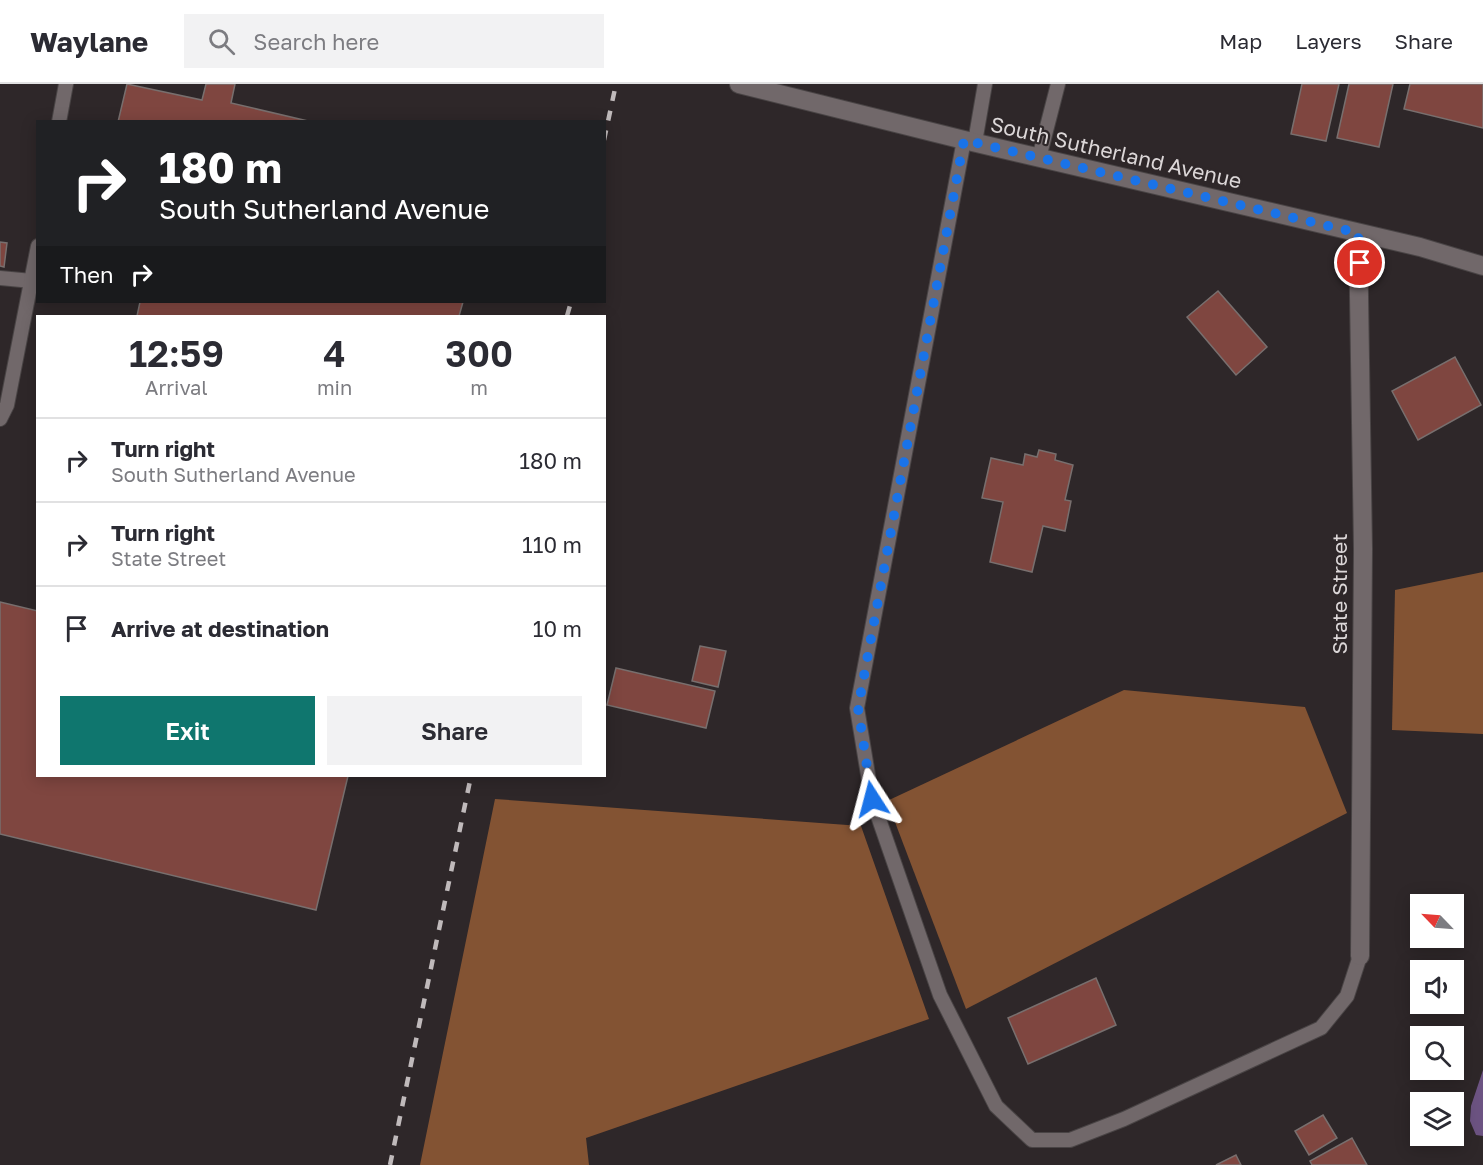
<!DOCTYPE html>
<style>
:root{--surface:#fff;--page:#f2f2f3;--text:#2b2b33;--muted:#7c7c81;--line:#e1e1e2;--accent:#0f766e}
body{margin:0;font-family:"Golos Text",sans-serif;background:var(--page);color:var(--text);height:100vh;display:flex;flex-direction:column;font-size:22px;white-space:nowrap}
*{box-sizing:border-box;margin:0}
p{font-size:20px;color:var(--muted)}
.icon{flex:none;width:33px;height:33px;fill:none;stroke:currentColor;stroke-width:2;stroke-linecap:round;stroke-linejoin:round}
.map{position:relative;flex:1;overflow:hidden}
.sheet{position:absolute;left:36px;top:231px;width:570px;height:462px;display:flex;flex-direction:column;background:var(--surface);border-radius:0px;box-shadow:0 3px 15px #0003}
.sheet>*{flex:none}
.guide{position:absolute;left:36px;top:36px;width:570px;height:183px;border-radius:0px;box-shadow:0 3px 15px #0003;background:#202124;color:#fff;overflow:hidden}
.needle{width:39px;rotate:295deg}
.buttons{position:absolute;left:1410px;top:810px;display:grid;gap:12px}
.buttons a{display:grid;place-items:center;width:54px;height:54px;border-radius:0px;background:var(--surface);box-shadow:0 3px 15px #0003;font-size:30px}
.pin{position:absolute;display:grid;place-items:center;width:51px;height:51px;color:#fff;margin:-26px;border:3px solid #fff;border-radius:50%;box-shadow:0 2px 6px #0007}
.me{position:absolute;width:66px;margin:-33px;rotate:351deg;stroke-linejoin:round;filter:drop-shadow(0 0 4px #0008)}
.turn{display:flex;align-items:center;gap:21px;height:126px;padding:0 24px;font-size:27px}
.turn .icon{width:78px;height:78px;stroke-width:2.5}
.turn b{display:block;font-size:42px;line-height:51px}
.then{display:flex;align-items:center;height:57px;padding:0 24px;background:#0003;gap:12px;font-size:22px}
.eta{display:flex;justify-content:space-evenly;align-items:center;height:102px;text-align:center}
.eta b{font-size:36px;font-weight:600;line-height:42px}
.button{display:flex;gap:12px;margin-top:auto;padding:12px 24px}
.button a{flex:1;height:69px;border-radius:0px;background:var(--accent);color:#fff;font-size:24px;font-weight:600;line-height:69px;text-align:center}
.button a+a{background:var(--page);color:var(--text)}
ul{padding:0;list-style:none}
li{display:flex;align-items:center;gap:18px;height:84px;padding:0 24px;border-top:2px solid var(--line)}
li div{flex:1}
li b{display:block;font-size:22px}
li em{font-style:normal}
header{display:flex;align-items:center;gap:36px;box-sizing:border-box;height:84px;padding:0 30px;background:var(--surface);border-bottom:2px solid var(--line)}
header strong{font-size:28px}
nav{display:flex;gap:33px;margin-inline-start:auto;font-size:21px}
.search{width:420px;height:54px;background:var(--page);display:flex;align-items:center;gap:15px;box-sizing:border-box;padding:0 21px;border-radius:0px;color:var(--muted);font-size:22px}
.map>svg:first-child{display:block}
.forest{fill:#835333}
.water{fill:#6c5382}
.building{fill:#7f4640;stroke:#786f6e;stroke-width:1.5}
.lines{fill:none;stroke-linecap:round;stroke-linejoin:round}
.service-casing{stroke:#494445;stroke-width:16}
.minor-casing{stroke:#494445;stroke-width:20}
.tertiary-casing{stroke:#494445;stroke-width:20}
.service{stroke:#71686a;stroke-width:14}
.minor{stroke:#71686a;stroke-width:18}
.tertiary{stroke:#71686a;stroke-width:18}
.rail{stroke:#c0babb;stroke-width:4.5;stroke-dasharray:10 10;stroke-linecap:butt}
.route{stroke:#1a73e8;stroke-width:10;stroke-dasharray:0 18}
.labels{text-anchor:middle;stroke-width:4.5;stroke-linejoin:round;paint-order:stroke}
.street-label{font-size:21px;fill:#dcd7d8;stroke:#2e2729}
</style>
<header>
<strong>Waylane</strong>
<div class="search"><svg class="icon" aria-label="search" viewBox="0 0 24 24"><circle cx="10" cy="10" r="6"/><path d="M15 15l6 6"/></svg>Search here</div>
<nav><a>Map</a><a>Layers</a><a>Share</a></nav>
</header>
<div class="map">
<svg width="1483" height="1081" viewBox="0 0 1483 1081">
<rect width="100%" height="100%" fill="#2e2729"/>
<g class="forest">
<path d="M 1483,488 L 1483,650 L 1392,646 L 1395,506 Z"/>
<path d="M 1124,606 L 1305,623 L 1347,729 L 966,925 L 887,717 Z"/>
<path d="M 495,715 L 861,742 L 929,935 L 586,1054 L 589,1081 L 420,1081 Z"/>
</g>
<path class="water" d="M 1483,986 L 1483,1052 L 1476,1051 L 1470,1037 L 1471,1022 Z"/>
<g class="building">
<path d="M 127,0 L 202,16 L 206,0 L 235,0 L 231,19 L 308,37 L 118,38 Z"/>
<path d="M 1302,0 L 1339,0 L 1326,57 L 1291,50 Z"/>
<path d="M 1349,0 L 1393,0 L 1379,63 L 1337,54 Z"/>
<path d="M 1410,0 L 1483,0 L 1483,44 L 1404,25 Z"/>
<path d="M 0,158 L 7,159 L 4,183 L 0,182 Z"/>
<path d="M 1218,207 L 1267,263 L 1236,291 L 1187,233 Z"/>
<path d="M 140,218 L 463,218 L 459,232 L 137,232 Z"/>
<path d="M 1455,273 L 1481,321 L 1418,356 L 1392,307 Z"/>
<path d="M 1039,366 L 1056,370 L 1055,376 L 1073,381 L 1065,416 L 1071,417 L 1065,447 L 1043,442 L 1032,488 L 990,478 L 1003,418 L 982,414 L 991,374 L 1023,381 L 1025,370 L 1037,373 Z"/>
<path d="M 0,518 L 38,527 L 38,692 L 348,692 L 316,826 L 0,750 Z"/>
<path d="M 700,562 L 726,567 L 718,603 L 692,597 Z"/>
<path d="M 616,584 L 715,607 L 706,644 L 607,621 Z"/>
<path d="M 1096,894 L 1116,941 L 1028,980 L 1008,934 Z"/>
<path d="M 1323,1031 L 1337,1054 L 1309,1071 L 1295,1047 Z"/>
<path d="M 1352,1054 L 1367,1081 L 1312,1081 L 1310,1077 Z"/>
<path d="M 1236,1071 L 1241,1081 L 1216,1081 Z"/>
</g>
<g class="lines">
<defs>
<g id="service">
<path d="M 59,38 L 66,0"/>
<path d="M 964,56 L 857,624 L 872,715 L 940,911 L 996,1022 L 1032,1056 L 1070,1056 L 1124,1035 L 1321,944 L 1347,912 L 1360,872"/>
<path d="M 975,58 L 985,0"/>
<path d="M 1039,74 L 1058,0"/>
<path d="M 0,194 L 32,197"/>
<path d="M 0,335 L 7,321 L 38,162"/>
</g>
<path id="minor" d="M 1358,149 L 1363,465 L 1360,872"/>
<path id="tertiary" d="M 739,0 L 964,56 L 1420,163 L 1483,182"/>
</defs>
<use href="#service" class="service-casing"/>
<use href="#minor" class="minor-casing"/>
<use href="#tertiary" class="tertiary-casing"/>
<use href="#service" class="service"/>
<use href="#minor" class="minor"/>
<use href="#tertiary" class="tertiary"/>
<g class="rail">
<path d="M 604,56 L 616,0"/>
<path d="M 567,232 L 571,218"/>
<path d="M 390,1081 L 471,692"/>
</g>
</g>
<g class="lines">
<path class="route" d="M 872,715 L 858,624 L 964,56 L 1358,149 L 1360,179"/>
</g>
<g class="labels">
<g class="street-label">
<text transform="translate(1116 69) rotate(13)" y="7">South Sutherland Avenue</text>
<text transform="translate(1340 510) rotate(-90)" y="7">State Street</text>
</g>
</g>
</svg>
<div class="buttons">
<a><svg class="needle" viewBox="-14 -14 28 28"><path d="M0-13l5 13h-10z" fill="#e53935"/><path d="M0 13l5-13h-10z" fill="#7c7c81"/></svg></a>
<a><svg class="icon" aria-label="sound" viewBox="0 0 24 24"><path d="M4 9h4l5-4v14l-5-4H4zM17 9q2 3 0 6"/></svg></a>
<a><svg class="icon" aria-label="search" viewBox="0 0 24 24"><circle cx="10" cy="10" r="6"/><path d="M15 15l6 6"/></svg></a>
<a><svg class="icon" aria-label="layers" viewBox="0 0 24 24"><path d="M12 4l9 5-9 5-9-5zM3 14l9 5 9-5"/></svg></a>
</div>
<div class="pin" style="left:1360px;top:179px;background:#d93025"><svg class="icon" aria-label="arrive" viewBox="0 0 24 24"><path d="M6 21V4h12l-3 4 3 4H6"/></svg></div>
<svg class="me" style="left:872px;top:715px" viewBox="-20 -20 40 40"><path d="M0-17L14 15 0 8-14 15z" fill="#1a73e8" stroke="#fff" stroke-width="4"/></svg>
<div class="guide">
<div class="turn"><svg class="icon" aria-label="right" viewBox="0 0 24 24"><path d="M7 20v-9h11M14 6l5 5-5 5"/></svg><div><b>180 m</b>South Sutherland Avenue</div></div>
<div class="then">Then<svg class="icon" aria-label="right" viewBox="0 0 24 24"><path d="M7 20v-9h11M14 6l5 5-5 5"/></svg></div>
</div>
<section class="sheet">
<div class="eta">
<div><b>12:59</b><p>Arrival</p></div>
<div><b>4</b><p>min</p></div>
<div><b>300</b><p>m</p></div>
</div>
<ul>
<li><svg class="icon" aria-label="right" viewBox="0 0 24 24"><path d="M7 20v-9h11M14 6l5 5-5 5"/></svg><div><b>Turn right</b><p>South Sutherland Avenue</p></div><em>180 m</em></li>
<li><svg class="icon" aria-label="right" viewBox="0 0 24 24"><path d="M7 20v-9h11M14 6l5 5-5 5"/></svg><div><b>Turn right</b><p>State Street</p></div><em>110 m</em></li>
<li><svg class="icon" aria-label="arrive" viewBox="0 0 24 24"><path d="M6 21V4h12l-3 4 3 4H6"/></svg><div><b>Arrive at destination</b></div><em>10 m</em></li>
</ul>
<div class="button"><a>Exit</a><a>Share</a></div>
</section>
</div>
